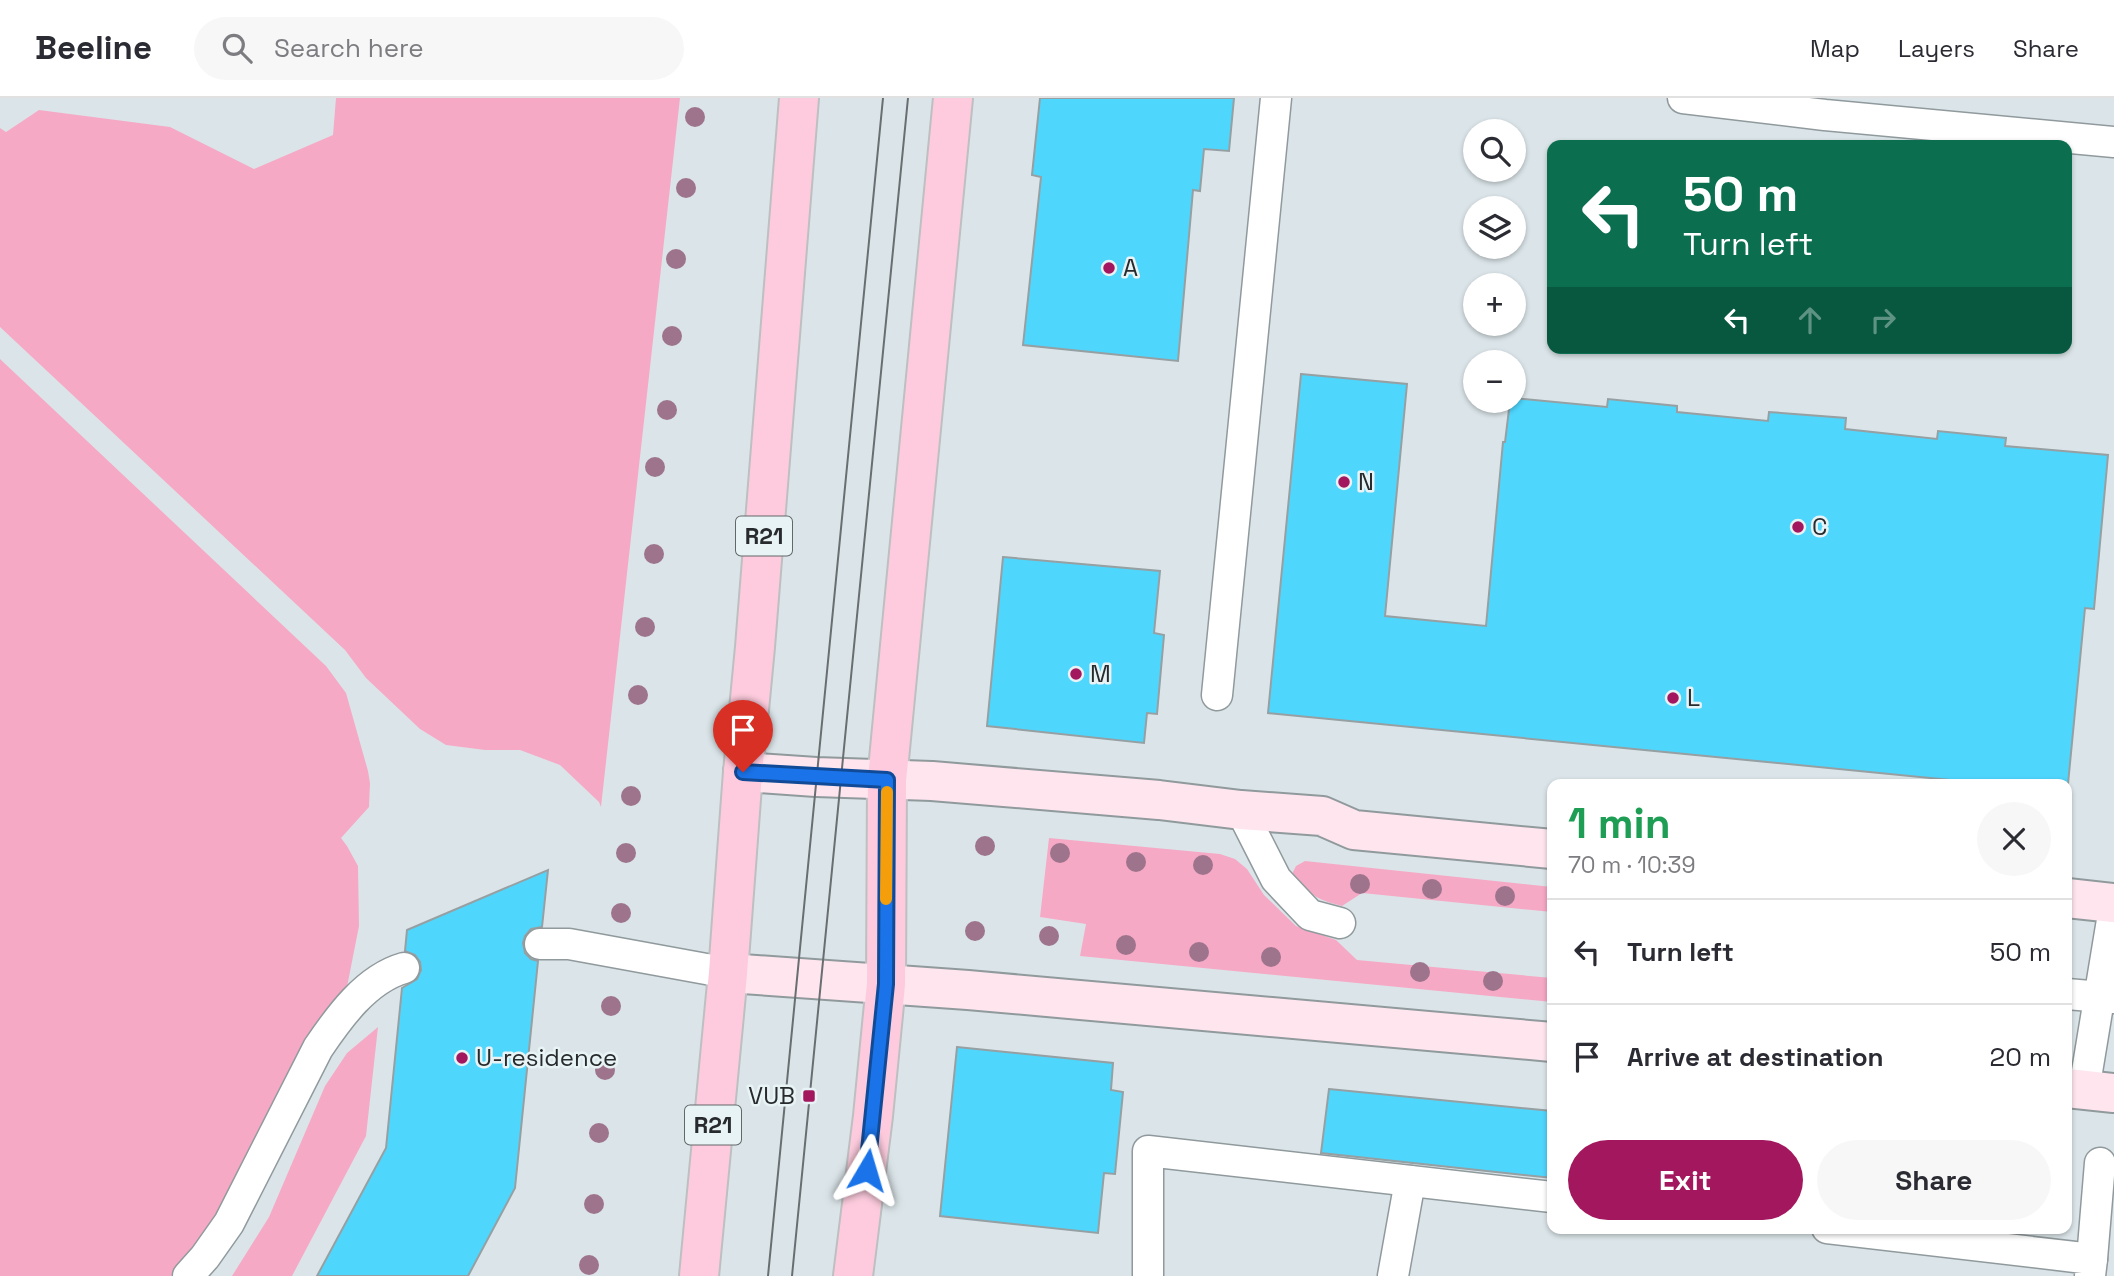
<!DOCTYPE html>
<meta charset="utf-8">
<style>
:root{--surface:#fff;--page:#f7f7f7;--text:#2b2b33;--muted:#7c7c81;--line:#e1e1e2;--accent:#a3175f}
body{margin:0;font-family:"Space Grotesk",sans-serif;background:var(--page);color:var(--text);height:100vh;display:flex;flex-direction:column;font-size:26px;white-space:nowrap}
*{box-sizing:border-box;margin:0}
p{font-size:23px;color:var(--muted)}
.icon{flex:none;width:38px;height:38px;fill:none;stroke:currentColor;stroke-width:2;stroke-linecap:round;stroke-linejoin:round}
.map{position:relative;flex:1;overflow:hidden}
.side{position:absolute;left:1547px;top:681px;width:525px;height:455px;display:flex;flex-direction:column;background:var(--surface);border-radius:14px;box-shadow:0 2px 5px #0004}
.side>*{flex:none}
.guide{position:absolute;left:1547px;top:42px;width:525px;height:214px;border-radius:14px;box-shadow:0 2px 5px #0004;background:#0b6e4f;color:#fff;overflow:hidden}
.fabs{position:absolute;left:1463px;top:21px;display:grid;gap:14px}
.fabs a{display:grid;place-items:center;width:63px;height:63px;border-radius:50%;background:var(--surface);box-shadow:0 2px 5px #0004;font-size:35px}
.pin{position:absolute;display:grid;place-items:center;width:60px;height:60px;color:#fff;margin:-72px -30px;border-radius:50% 50% 50% 0;rotate:-45deg;box-shadow:0 0 7px #0007}
.pin .icon{rotate:45deg}
.me{position:absolute;width:77px;margin:-38px;rotate:7deg;stroke-linejoin:round;filter:drop-shadow(0 0 5px #0008)}
.turn{display:flex;align-items:center;gap:24px;height:147px;padding:0 21px;font-size:32px}
.turn .icon{width:91px;height:91px;stroke-width:2.5}
.turn b{display:block;font-size:49px;line-height:60px}
.lanes{display:flex;align-items:center;height:66px;padding:0 21px;background:#0003;justify-content:center;gap:35px;direction:ltr}
.lanes .off{opacity:.35}
.round{display:grid;place-items:center;flex:none;width:74px;height:74px;border-radius:37px;background:var(--page)}
.summary{display:flex;align-items:center;justify-content:space-between;height:119px;padding:0 21px}
h1{font-size:42px;font-weight:600;line-height:52px;color:#1e9e55}
.primary-button{display:flex;gap:14px;margin-top:auto;padding:14px 21px}
.primary-button a{flex:1;height:80px;border-radius:42px;background:var(--accent);color:#fff;font-size:28px;font-weight:600;line-height:80px;text-align:center}
.primary-button a+a{background:var(--page);color:var(--text)}
ul{padding:0;list-style:none}
li{display:flex;align-items:center;gap:21px;height:105px;padding:0 21px;border-top:2px solid var(--line)}
li div{flex:1}
li b{display:block;font-size:26px}
li em{font-style:normal}
header{display:flex;align-items:center;gap:42px;box-sizing:border-box;height:98px;padding:0 35px;background:var(--surface);border-bottom:2px solid var(--line)}
header strong{font-size:33px}
nav{display:flex;gap:38px;margin-inline-start:auto;font-size:24px}
.search{width:490px;height:63px;background:var(--page);display:flex;align-items:center;gap:18px;box-sizing:border-box;padding:0 24px;border-radius:38px;color:var(--muted);font-size:26px}
.map>svg:first-child{display:block}
.green{fill:#f6a9c5}
.building{fill:#4fd6fd;stroke:#96a0a3;stroke-width:2}
.lines{fill:none;stroke-linecap:round;stroke-linejoin:round}
.lane-casing{stroke:#909a9d;stroke-width:33}
.secondary-casing{stroke:#909a9d;stroke-width:42}
.primary-casing{stroke:#bebfc0;stroke-width:42}
.lane{stroke:#fff;stroke-width:30}
.secondary{stroke:#fee5ee;stroke-width:38}
.primary{stroke:#fdcbdd;stroke-width:38}
.tram{stroke:#696e71;stroke-width:2}
.tree{fill:#9e748d}
.route-casing{stroke:#114b97;stroke-width:18}
.route{stroke:#1a73e8;stroke-width:12}
.slow{stroke:#f59e0b;stroke-width:12}
.poi-dot{fill:#a3175f;stroke:#e8f3f6;stroke-width:2.5}
.labels{text-anchor:middle;stroke-width:5;stroke-linejoin:round;paint-order:stroke}
.shield{fill:#e8f3f6;stroke:#626769;stroke-width:2}
.shield-label{font-size:23px;font-weight:bold;fill:#282b2d}
.poi-label{font-size:24px;fill:#282b2d;stroke:#e8f3f6;text-anchor:start}
</style>
<header>
<strong>Beeline</strong>
<div class="search"><svg class="icon" aria-label="search" viewBox="0 0 24 24"><circle cx="10" cy="10" r="6"/><path d="M15 15l6 6"/></svg>Search here</div>
<nav><a>Map</a><a>Layers</a><a>Share</a></nav>
</header>
<div class="map">
<svg width="2114" height="1178" viewBox="0 0 2114 1178">
<rect width="100%" height="100%" fill="#dbe5e9"/>
<g class="green">
<path d="M 336,0 L 680,0 L 601,709 L 599,704 L 560,667 L 520,652 L 485,652 L 446,647 L 420,631 L 366,580 L 345,552 L 0,229 L 0,30 L 6,34 L 39,12 L 170,29 L 254,71 L 333,37 Z"/>
<path d="M 0,261 L 326,568 L 346,595 L 368,673 L 370,685 L 369,709 L 341,740 L 347,748 L 358,768 L 359,828 L 346,894 L 219,1119 L 171,1178 L 0,1178 Z"/>
<path d="M 1049,740 L 1220,756 L 1235,761 L 1247,771 L 1264,797 L 1296,828 L 1336,842 L 1357,862 L 1552,880 L 1552,904 L 1080,858 L 1086,826 L 1040,819 Z"/>
<path d="M 1305,763 L 1552,789 L 1552,814 L 1362,795 L 1342,808 C 1311,800 1314,797 1292,776 L 1296,768 Z"/>
<path d="M 378,929 L 366,1038 L 292,1178 L 232,1178 L 269,1119 L 325,988 L 347,955 Z"/>
</g>
<g class="building">
<path d="M 1040,0 L 1234,0 L 1229,53 L 1204,51 L 1200,93 L 1193,92 L 1178,263 L 1023,247 L 1041,79 L 1032,77 Z"/>
<path d="M 1301,276 L 1407,286 L 1385,518 L 1486,528 L 1503,344 L 1505,344 L 1510,303 L 1514,303 L 1514,300 L 1607,309 L 1608,301 L 1677,308 L 1677,314 L 1768,323 L 1769,314 L 1846,320 L 1845,331 L 1937,341 L 1938,333 L 2006,340 L 2005,348 L 2108,357 L 2094,511 L 2085,510 L 2068,686 L 1991,686 L 1268,615 Z"/>
<path d="M 1003,459 L 1160,473 L 1154,535 L 1164,537 L 1157,616 L 1147,615 L 1144,645 L 987,628 Z"/>
<path d="M 548,772 L 542,829 L 531,831 L 525,838 L 523,845 L 525,855 L 531,861 L 538,863 L 515,1090 L 468,1178 L 317,1178 L 386,1050 L 402,890 L 417,881 L 421,872 L 420,864 L 415,857 L 405,853 L 407,832 Z"/>
<path d="M 957,949 L 1113,965 L 1111,992 L 1123,994 L 1115,1076 L 1104,1075 L 1098,1135 L 940,1118 Z"/>
<path d="M 1329,991 L 1552,1013 L 1552,1080 L 1321,1055 Z"/>
</g>
<g class="lines">
<defs>
<g id="lane">
<path d="M 1683,0 L 1825,17 L 2114,44"/>
<path d="M 1217,597 L 1276,0"/>
<path d="M 1241,712 L 1276,781 L 1310,817 L 1340,825"/>
<path d="M 540,846 L 569,846 L 728,875"/>
<path d="M 2067,896 L 2114,900"/>
<path d="M 2084,992 L 2114,810"/>
<path d="M 1827,1130 L 2092,1161 L 2090,1178"/>
<path d="M 2092,1161 L 2100,1065"/>
<path d="M 188,1178 L 205,1159 L 229,1125 L 318,950 C 339,919 366,881 404,870"/>
<path d="M 1148,1178 L 1148,1053 L 1552,1099"/>
<path d="M 1393,1178 L 1410,1083"/>
</g>
<g id="secondary">
<path d="M 743,674 L 816,679 L 932,683 L 1159,702 L 1241,712 L 1322,718 L 1354,732 L 1552,751"/>
<path d="M 2067,800 L 2114,805"/>
<path d="M 728,875 L 968,892 L 1552,944"/>
<path d="M 2067,990 L 2114,995"/>
</g>
<g id="primary">
<path d="M 699,1178 L 728,875 L 743,674 L 755,549 L 799,0"/>
<path d="M 853,1178 L 873,1018 L 886,886 L 887,682 L 953,0"/>
</g>
</defs>
<use href="#lane" class="lane-casing"/>
<use href="#secondary" class="secondary-casing"/>
<use href="#primary" class="primary-casing"/>
<use href="#lane" class="lane"/>
<use href="#secondary" class="secondary"/>
<use href="#primary" class="primary"/>
<g class="tram">
<path d="M 768,1178 L 883,0"/>
<path d="M 792,1178 L 908,0"/>
</g>
</g>
<g class="tree">
<circle cx="695" cy="19" r="10"/>
<circle cx="686" cy="90" r="10"/>
<circle cx="676" cy="161" r="10"/>
<circle cx="672" cy="238" r="10"/>
<circle cx="667" cy="312" r="10"/>
<circle cx="655" cy="369" r="10"/>
<circle cx="654" cy="456" r="10"/>
<circle cx="645" cy="529" r="10"/>
<circle cx="638" cy="597" r="10"/>
<circle cx="631" cy="698" r="10"/>
<circle cx="985" cy="748" r="10"/>
<circle cx="626" cy="755" r="10"/>
<circle cx="1060" cy="755" r="10"/>
<circle cx="1136" cy="764" r="10"/>
<circle cx="1203" cy="767" r="10"/>
<circle cx="1360" cy="786" r="10"/>
<circle cx="1432" cy="791" r="10"/>
<circle cx="1505" cy="798" r="10"/>
<circle cx="621" cy="815" r="10"/>
<circle cx="975" cy="833" r="10"/>
<circle cx="1049" cy="838" r="10"/>
<circle cx="1126" cy="847" r="10"/>
<circle cx="1199" cy="854" r="10"/>
<circle cx="1271" cy="859" r="10"/>
<circle cx="1420" cy="874" r="10"/>
<circle cx="1493" cy="883" r="10"/>
<circle cx="611" cy="908" r="10"/>
<circle cx="605" cy="972" r="10"/>
<circle cx="599" cy="1035" r="10"/>
<circle cx="594" cy="1106" r="10"/>
<circle cx="589" cy="1167" r="10"/>
</g>
<g class="lines">
<defs>
<path id="route" d="M 743,674 L 887,682 L 886,886 L 867,1072"/>
</defs>
<use href="#route" class="route-casing"/>
<use href="#route" class="route"/>
<path class="slow" d="M 886,801 L 887,694"/>
</g>
<g class="poi-dot">
<circle cx="1109" cy="170" r="7"/>
<circle cx="1344" cy="384" r="7"/>
<circle cx="1798" cy="429" r="7"/>
<circle cx="1076" cy="576" r="7"/>
<circle cx="1673" cy="600" r="7"/>
<circle cx="462" cy="960" r="7"/>
<rect x="802" y="991" width="14" height="14" rx="3.5"/>
</g>
<g class="labels">
<g class="shield">
<rect x="736" y="418.5" width="56" height="39" rx="5"/>
<rect x="685" y="1007.5" width="56" height="39" rx="5"/>
</g>
<g class="shield-label">
<text x="764" y="446">R21</text>
<text x="713" y="1035">R21</text>
</g>
<g class="poi-label">
<text x="1123" y="178">A</text>
<text x="1358" y="392">N</text>
<text x="1812" y="437">C</text>
<text x="1090" y="584">M</text>
<text x="1687" y="608">L</text>
<text x="476" y="968">U-residence</text>
<text x="795" y="1006" text-anchor="end">VUB</text>
</g>
</g>
</svg>
<div class="fabs">
<a><svg class="icon" aria-label="search" viewBox="0 0 24 24"><circle cx="10" cy="10" r="6"/><path d="M15 15l6 6"/></svg></a>
<a><svg class="icon" aria-label="layers" viewBox="0 0 24 24"><path d="M12 4l9 5-9 5-9-5zM3 14l9 5 9-5"/></svg></a>
<a>+</a>
<a>−</a>
</div>
<div class="pin" style="left:743px;top:674px;background:#d93025"><svg class="icon" aria-label="arrive" viewBox="0 0 24 24"><path d="M6 21V4h12l-3 4 3 4H6"/></svg></div>
<svg class="me" style="left:867px;top:1072px" viewBox="-20 -20 40 40"><path d="M0-17L14 15 0 8-14 15z" fill="#1a73e8" stroke="#fff" stroke-width="4"/></svg>
<div class="guide">
<div class="turn"><svg class="icon" aria-label="left" viewBox="0 0 24 24"><path d="M17 20v-9H6M10 6l-5 5 5 5"/></svg><div><b>50 m</b>Turn left</div></div>
<div class="lanes"><svg class="icon" aria-label="left" viewBox="0 0 24 24"><path d="M17 20v-9H6M10 6l-5 5 5 5"/></svg><svg class="icon off" aria-label="ahead" viewBox="0 0 24 24"><path d="M12 20V5M6 11l6-6 6 6"/></svg><svg class="icon off" aria-label="right" viewBox="0 0 24 24"><path d="M7 20v-9h11M14 6l5 5-5 5"/></svg></div>
</div>
<section class="side">
<div class="summary"><div><h1>1 min</h1><p>70 m · 10:39</p></div><a class="round"><svg class="icon" aria-label="close" viewBox="0 0 24 24"><path d="M6 6l12 12M18 6L6 18"/></svg></a></div>
<ul>
<li><svg class="icon" aria-label="left" viewBox="0 0 24 24"><path d="M17 20v-9H6M10 6l-5 5 5 5"/></svg><div><b>Turn left</b></div><em>50 m</em></li>
<li><svg class="icon" aria-label="arrive" viewBox="0 0 24 24"><path d="M6 21V4h12l-3 4 3 4H6"/></svg><div><b>Arrive at destination</b></div><em>20 m</em></li>
</ul>
<div class="primary-button"><a>Exit</a><a>Share</a></div>
</section>
</div>
